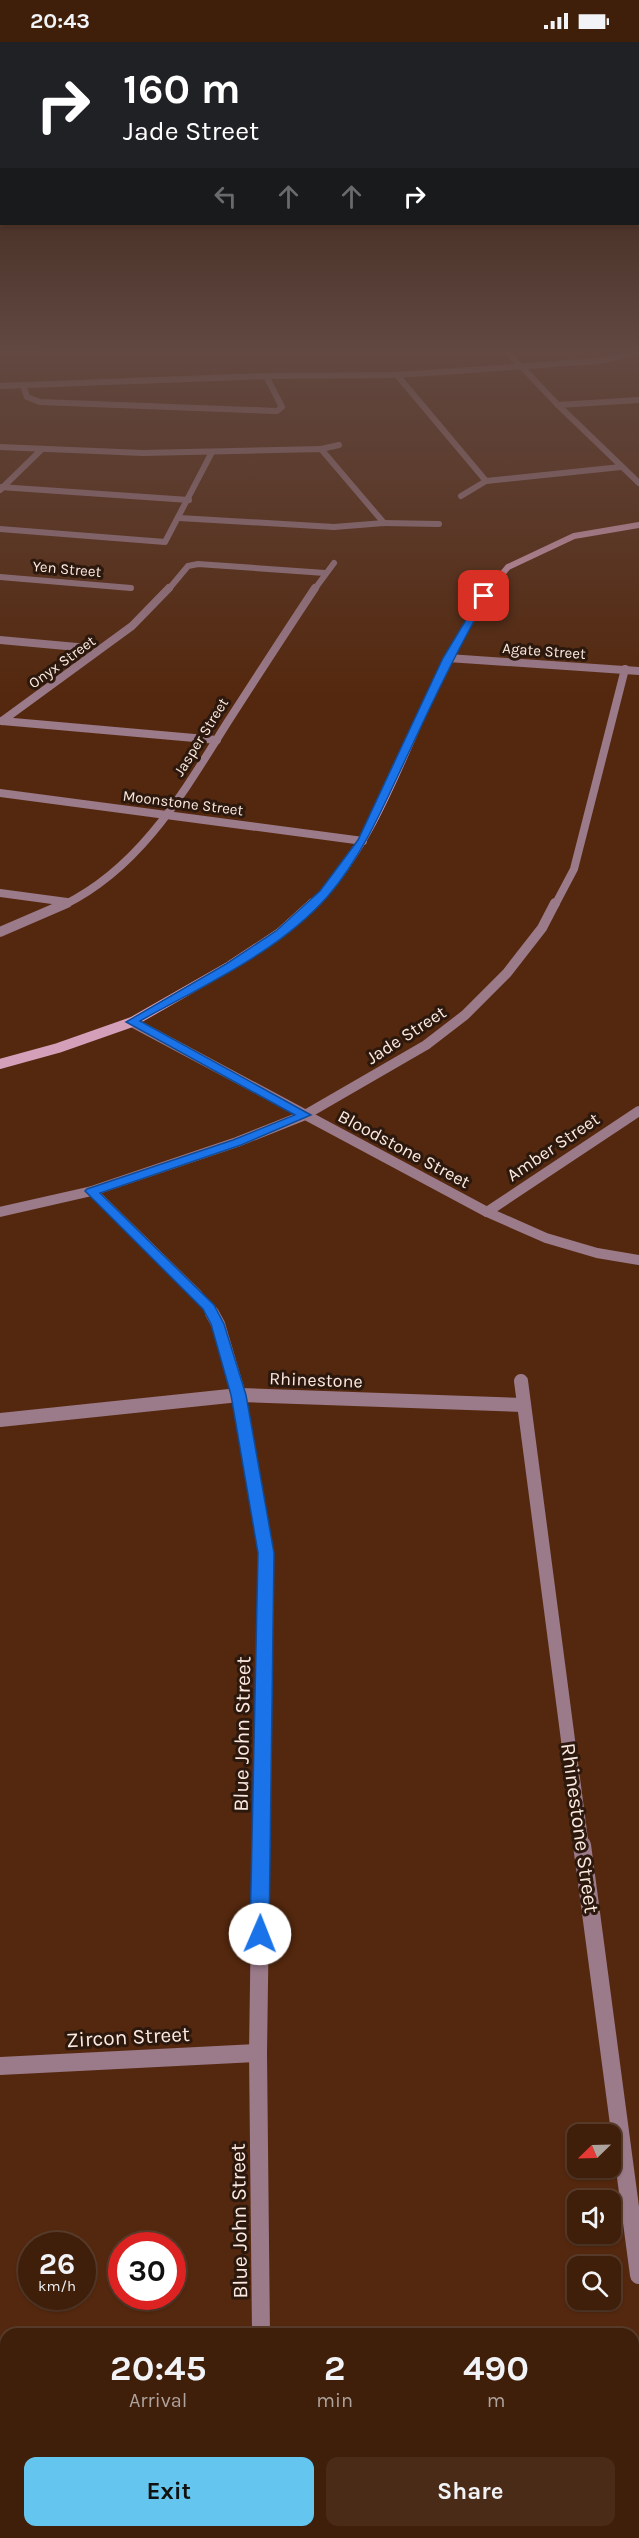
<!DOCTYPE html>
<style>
:root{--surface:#3f1e0a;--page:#4a2b18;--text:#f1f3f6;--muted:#ada29c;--line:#583c2b;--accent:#64c5ee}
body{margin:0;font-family:Karla,sans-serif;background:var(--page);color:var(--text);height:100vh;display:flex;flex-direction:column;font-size:22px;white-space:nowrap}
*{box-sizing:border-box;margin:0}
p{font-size:20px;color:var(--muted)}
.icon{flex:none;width:33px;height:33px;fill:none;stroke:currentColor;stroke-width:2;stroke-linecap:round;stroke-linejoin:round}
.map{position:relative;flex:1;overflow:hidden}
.details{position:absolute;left:0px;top:2286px;width:639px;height:210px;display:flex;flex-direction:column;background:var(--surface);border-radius:18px 18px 0 0;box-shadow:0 2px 4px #0004,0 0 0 2px var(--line)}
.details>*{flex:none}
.banner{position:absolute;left:0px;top:0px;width:639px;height:183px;box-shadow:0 2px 4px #0004,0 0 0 2px var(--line);background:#202124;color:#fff;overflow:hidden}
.needle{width:39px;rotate:247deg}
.controls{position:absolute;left:567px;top:2082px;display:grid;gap:12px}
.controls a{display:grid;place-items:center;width:54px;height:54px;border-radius:12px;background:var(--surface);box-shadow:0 2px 4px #0004,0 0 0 2px var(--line);font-size:30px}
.speed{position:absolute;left:18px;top:2190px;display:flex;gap:12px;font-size:30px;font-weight:700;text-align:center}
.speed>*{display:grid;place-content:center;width:78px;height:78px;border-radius:50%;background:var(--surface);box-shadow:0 2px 4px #0004,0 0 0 2px var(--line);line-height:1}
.speed small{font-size:15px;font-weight:400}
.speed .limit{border:9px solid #d22;background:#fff;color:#111}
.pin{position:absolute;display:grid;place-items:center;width:51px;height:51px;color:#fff;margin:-26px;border-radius:12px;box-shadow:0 3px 9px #0006}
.me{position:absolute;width:66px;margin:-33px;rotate:1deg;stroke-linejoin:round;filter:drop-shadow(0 0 4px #0008)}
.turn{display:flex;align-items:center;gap:21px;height:126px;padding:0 24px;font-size:27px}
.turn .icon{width:78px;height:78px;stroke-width:2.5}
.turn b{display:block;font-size:42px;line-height:51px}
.lanes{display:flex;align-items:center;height:57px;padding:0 24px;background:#0003;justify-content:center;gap:30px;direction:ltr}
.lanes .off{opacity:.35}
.eta{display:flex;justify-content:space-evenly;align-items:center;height:102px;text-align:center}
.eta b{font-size:36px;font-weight:700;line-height:42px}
.cta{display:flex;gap:12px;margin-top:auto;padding:12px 24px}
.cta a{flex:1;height:69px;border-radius:12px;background:var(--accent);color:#111;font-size:24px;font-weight:700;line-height:69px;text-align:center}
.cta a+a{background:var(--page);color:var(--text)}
.status{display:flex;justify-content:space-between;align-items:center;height:42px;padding:0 30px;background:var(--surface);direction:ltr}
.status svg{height:16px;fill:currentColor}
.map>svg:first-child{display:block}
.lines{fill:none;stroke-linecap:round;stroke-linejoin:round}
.lane{stroke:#9b7a8a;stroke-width:6}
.street-far4{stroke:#9b7a8a;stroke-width:6}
.street-far3{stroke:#9b7a8a;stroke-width:8}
.street-far2{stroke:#9b7a8a;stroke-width:10}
.street-far1{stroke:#9b7a8a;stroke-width:14}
.street{stroke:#9b7a8a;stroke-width:18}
.secondary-far2{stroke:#d49fb9;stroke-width:6}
.secondary-far1{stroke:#d49fb9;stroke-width:8}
.secondary{stroke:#d49fb9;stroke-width:10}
.route{fill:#1a73e8;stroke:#114b97;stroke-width:1.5}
.labels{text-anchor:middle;stroke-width:6;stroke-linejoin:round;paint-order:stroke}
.far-street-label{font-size:15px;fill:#fbeae1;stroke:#2c180d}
.street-label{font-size:18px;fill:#fbeae1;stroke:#2c180d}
.near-street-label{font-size:21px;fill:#fbeae1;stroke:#2c180d}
</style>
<div class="status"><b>20:43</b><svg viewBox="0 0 49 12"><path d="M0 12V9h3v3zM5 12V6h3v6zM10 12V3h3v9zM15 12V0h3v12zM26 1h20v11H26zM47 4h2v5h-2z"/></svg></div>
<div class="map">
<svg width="639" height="2496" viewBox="0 0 639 2496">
<rect width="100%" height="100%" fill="#54280e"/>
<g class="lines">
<g class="lane">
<path d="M 321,407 L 339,403"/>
<path d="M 461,454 L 486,439"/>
<path d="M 384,481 L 439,482"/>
</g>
<g class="street-far4">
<path d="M 503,305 L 558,363 L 639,441"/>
<path d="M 0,308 L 113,305"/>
<path d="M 397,333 L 486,439 L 621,425"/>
<path d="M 23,343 L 27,355 L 40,360 L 277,369 L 282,365 L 266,334"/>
<path d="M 0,344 L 266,334 L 397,333 L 599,319 L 639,310"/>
<path d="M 558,363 L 639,358"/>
<path d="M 0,405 L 143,411 L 321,407 L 384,481"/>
<path d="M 0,445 L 189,458"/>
<path d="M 0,448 L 42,407"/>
<path d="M 179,476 L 334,485 L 384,481"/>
<path d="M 0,487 L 165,500 L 212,410"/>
<path d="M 0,535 L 131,546"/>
<path d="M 168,548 L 188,524 L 198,522 L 325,531"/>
<path d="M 314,548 L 334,521"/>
</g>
<g class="street-far3">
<path d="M 0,598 L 77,605"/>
<path d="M 448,616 L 639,629"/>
<path d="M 2,679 L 132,584 L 169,546"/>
<path d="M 2,679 L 217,698"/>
<path d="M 0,751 L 363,799"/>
<path d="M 0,851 L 67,860"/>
<path d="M 64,863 C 141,825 183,751 227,681 C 256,636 285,591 315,546"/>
<path d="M 555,863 L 574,827 L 625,627"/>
</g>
<g class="street-far2">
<path d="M 0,890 L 67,861"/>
<path d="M 132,980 L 487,1170 L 546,1196 L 597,1211 L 639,1218"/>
<path d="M 92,1149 L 196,1251 L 213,1272"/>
<path d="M 0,1170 L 92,1149 L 237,1100 L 305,1073 L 426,1003 L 465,973 L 507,931 L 542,886 L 555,861"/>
<path d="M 487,1170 L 639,1069"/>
</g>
<g class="street-far1">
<path d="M 212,1271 L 218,1282 L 239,1353 L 266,1511 L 261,1805"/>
<path d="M 521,1339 L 582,1805"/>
<path d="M 0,1378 L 239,1353 L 524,1363"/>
</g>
<g class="street">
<path d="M 582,1803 L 639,2233"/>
<path d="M 0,2024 L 258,2011"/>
<path d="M 261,2292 L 258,2011 L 261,1803"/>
<path d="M 0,2327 L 6,2330"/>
<path d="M 633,2447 L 639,2442"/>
<path d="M 295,2490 L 308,2496"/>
<path d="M 563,2496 L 575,2490"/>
</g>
<path class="secondary-far2" d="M 489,548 L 508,525 L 574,494 L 639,483"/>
<path class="secondary-far1" d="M 312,863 C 376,806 408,693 448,617 C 460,593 476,570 490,546"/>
<path class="secondary" d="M 0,1022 L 58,1006 L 132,980 L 230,924 L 280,891 L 313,861"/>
</g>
<linearGradient id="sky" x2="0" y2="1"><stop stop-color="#2e1608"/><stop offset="0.47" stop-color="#614841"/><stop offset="1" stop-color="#614841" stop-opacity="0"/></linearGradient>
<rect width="639" height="654" fill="url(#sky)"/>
<path class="route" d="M 481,553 L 488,554 C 458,606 435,654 410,708 C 386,758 365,811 328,854 C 279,910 204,943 140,979 L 311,1073 L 241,1103 L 100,1151 L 214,1263 L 224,1282 L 246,1353 L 274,1511 L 269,1892 L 266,1897 L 260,1900 L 253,1897 L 250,1892 L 258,1511 L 231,1353 L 211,1282 L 203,1267 L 85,1149 L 87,1147 L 233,1098 L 295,1073 L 126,980 L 226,922 L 276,889 L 320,849 L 358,798 L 443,616 Z"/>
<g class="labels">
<g class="far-street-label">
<text transform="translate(67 527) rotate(5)" y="5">Yen Street</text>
<text transform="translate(544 609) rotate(4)" y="5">Agate Street</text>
<text transform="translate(62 620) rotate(-36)" y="5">Onyx Street</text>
<text transform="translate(201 695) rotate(-58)" y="5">Jasper Street</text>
<text transform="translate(183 761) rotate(7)" y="5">Moonstone Street</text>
</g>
<g class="street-label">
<text transform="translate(406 993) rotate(-33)" y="6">Jade Street</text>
<text transform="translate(553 1105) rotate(-34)" y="6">Amber Street</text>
<text transform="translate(404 1107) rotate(28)" y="6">Bloodstone Street</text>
<text transform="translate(316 1338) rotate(2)" y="6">Rhinestone</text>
</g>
<g class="near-street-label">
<text transform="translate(242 1692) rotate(-89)" y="7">Blue John Street</text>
<text transform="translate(580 1786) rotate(82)" y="7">Rhinestone Street</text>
<text transform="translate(128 1995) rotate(-3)" y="7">Zircon Street</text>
<text transform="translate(239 2179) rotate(-91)" y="7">Blue John Street</text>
</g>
</g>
</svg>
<div class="controls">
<a><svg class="needle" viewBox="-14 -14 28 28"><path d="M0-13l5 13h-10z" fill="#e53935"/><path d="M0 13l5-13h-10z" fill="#ada29c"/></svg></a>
<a><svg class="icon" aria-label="sound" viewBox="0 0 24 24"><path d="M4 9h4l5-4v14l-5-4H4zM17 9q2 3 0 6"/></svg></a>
<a><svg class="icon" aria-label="search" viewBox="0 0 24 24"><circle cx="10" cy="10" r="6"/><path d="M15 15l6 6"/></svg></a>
</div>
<div class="speed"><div>26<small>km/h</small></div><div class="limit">30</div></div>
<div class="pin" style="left:484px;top:554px;background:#d93025"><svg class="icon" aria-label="arrive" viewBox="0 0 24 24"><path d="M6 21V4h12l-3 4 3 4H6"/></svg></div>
<svg class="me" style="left:260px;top:1892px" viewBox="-20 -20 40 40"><circle r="19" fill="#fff"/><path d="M0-13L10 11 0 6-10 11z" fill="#1a73e8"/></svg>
<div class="banner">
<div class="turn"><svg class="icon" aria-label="right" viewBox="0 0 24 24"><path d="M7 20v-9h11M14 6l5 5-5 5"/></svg><div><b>160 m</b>Jade Street</div></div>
<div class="lanes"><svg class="icon off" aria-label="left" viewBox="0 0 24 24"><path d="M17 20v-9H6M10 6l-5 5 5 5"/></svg><svg class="icon off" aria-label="ahead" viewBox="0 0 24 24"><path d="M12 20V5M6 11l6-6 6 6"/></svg><svg class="icon off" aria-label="ahead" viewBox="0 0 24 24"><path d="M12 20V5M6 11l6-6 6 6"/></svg><svg class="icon" aria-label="right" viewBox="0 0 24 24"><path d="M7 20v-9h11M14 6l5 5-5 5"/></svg></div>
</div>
<section class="details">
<div class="eta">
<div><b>20:45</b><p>Arrival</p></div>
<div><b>2</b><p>min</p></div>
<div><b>490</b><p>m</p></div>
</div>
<div class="cta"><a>Exit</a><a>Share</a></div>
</section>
</div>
